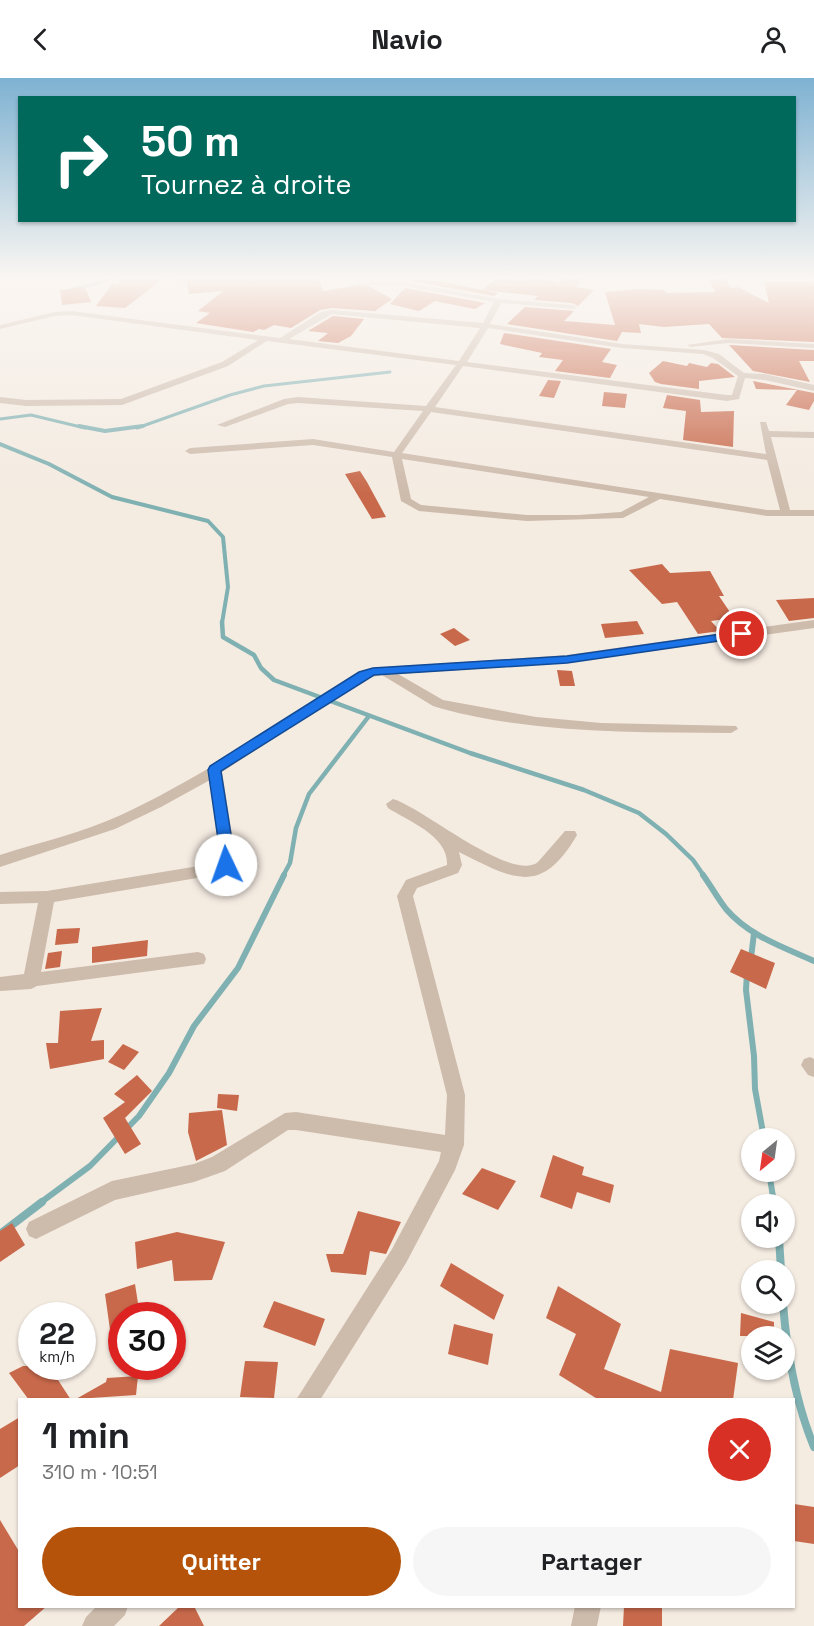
<!DOCTYPE html>
<html lang="fr">
<meta charset="utf-8">
<style>
:root{--surface:#fff;--page:#f6f6f6;--text:#202124;--muted:#757577;--accent:#b45309}
body{margin:0;font-family:"Space Grotesk",sans-serif;background:var(--page);color:var(--text);height:100vh;display:flex;flex-direction:column;font-size:22px;white-space:nowrap}
*{box-sizing:border-box;margin:0}
p{font-size:20px;color:var(--muted)}
.icon{flex:none;width:33px;height:33px;fill:none;stroke:currentColor;stroke-width:2;stroke-linecap:round;stroke-linejoin:round}
.map{position:relative;flex:1;overflow:hidden}
.drawer{position:absolute;left:18px;top:1320px;width:777px;height:210px;display:flex;flex-direction:column;background:var(--surface);border-radius:0px;box-shadow:0 2px 4px #0004}
.drawer>*{flex:none}
.banner{position:absolute;left:18px;top:18px;width:778px;height:126px;border-radius:0px;box-shadow:0 2px 4px #0004;background:#00695c;color:#fff;overflow:hidden}
.needle{width:39px;rotate:209deg}
.controls{position:absolute;left:741px;top:1050px;display:grid;gap:12px}
.controls a{display:grid;place-items:center;width:54px;height:54px;border-radius:50%;background:var(--surface);box-shadow:0 2px 4px #0004;font-size:30px}
.speed{position:absolute;left:18px;top:1224px;display:flex;gap:12px;font-size:30px;font-weight:700;text-align:center}
.speed>*{display:grid;place-content:center;width:78px;height:78px;border-radius:50%;background:var(--surface);box-shadow:0 2px 4px #0004;line-height:1}
.speed small{font-size:15px;font-weight:400}
.speed .limit{border:9px solid #d22;background:#fff;color:#111}
.pin{position:absolute;display:grid;place-items:center;width:51px;height:51px;color:#fff;margin:-26px;border:3px solid #fff;border-radius:50%;box-shadow:0 2px 6px #0007}
.me{position:absolute;width:66px;margin:-33px;rotate:357deg;stroke-linejoin:round;filter:drop-shadow(0 0 4px #0008)}
.turn{display:flex;align-items:center;gap:21px;height:126px;padding:0 24px;font-size:27px}
.turn .icon{width:78px;height:78px;stroke-width:2.5}
.turn b{display:block;font-size:42px;line-height:51px}
.round{display:grid;place-items:center;flex:none;width:63px;height:63px;border-radius:32px;background:var(--page)}
.headline{display:flex;align-items:center;justify-content:space-between;height:102px;padding:0 24px}
h1{font-size:36px;font-weight:800;line-height:45px}
.primary-button{display:flex;gap:12px;margin-top:auto;padding:12px 24px}
.primary-button a{flex:1;height:69px;border-radius:36px;background:var(--accent);color:#fff;font-size:24px;font-weight:800;line-height:69px;text-align:center}
.primary-button a+a{background:var(--page);color:var(--text)}
header{display:flex;justify-content:space-between;align-items:center;height:78px;padding:0 24px;background:var(--surface);font-size:27px;font-weight:800}
.map>svg:first-child{display:block}
.lines{fill:none;stroke-linecap:round;stroke-linejoin:round}
.stream-far4{stroke:#7fb0b2;stroke-width:3}
.stream-far3{stroke:#7fb0b2;stroke-width:4}
.stream-far2{stroke:#7fb0b2;stroke-width:4.5}
.stream-far1{stroke:#7fb0b2;stroke-width:6}
.stream{stroke:#7fb0b2;stroke-width:8}
.building{fill:#c8694b}
.minor{fill:#cdbbac;fill-rule:evenodd}
.route{fill:#1a73e8;stroke:#114b97;stroke-width:1.5}
</style>
<header><svg class="icon" aria-label="back" viewBox="0 0 24 24"><path d="M15 5l-7 7 7 7"/></svg>Navio<svg class="icon" aria-label="person" viewBox="0 0 24 24"><circle cx="12" cy="8" r="4"/><path d="M4 21q1-7 8-7t8 7"/></svg></header>
<div class="map">
<svg width="814" height="1548" viewBox="0 0 814 1548">
<rect width="100%" height="100%" fill="#f4ebe1"/>
<g class="lines">
<g class="stream-far4">
<path d="M 167,198 L 191,204"/>
<path d="M 71,211 L 96,206 L 117,198"/>
<path d="M 0,341 L 31,337 L 85,350"/>
<path d="M 137,350 L 230,317 L 264,308 L 390,294"/>
</g>
<g class="stream-far3">
<path d="M 79,348 L 105,353 L 143,348"/>
<path d="M 0,366 L 49,386 L 112,419 L 208,443 L 223,459 L 228,509 L 222,545"/>
</g>
<g class="stream-far2">
<path d="M 222,544 L 223,559 L 254,577 L 261,590 L 274,602 L 470,675 L 584,712 L 639,735 L 666,756 L 693,782 L 704,798"/>
<path d="M 283,798 L 290,785 L 296,750 L 309,716 L 369,638"/>
</g>
<g class="stream-far1">
<path d="M 703,797 C 711,808 718,821 726,831 C 749,858 783,869 814,883"/>
<path d="M 751,880 L 754,855"/>
<path d="M 747,895 L 746,912 L 754,978 L 755,1011 L 764,1060"/>
<path d="M 769,1094 L 774,1125"/>
<path d="M 40,1125 L 90,1088 L 139,1038 L 169,995 L 194,948 L 238,890 L 284,797"/>
</g>
<g class="stream">
<path d="M 0,1156 L 42,1124"/>
<path d="M 779,1160 L 781,1192"/>
<path d="M 783,1226 C 787,1276 795,1323 814,1369"/>
</g>
</g>
<g class="building">
<path d="M 119,198 L 167,198 L 125,230 L 96,228 L 112,206 L 119,206 Z"/>
<path d="M 186,198 L 275,200 L 275,199 L 318,198 L 323,213 L 365,206 L 392,221 L 375,233 L 332,230 L 320,232 L 291,250 L 274,247 L 264,252 L 259,251 L 253,254 L 196,245 L 210,235 L 198,233 L 223,213 L 189,216 Z"/>
<path d="M 530,198 L 560,205 L 565,198 L 582,201 L 576,209 L 594,212 L 578,228 L 572,225 L 534,222 L 538,218 L 482,212 L 498,215 L 494,218 L 412,203 L 413,201 L 438,203 L 482,212 L 499,199 L 521,203 Z"/>
<path d="M 708,199 L 725,200 L 731,210 L 738,209 L 769,225 L 764,204 L 814,204 L 814,264 L 722,260 L 709,246 L 664,249 L 639,246 L 641,255 L 622,254 L 617,263 L 507,246 L 525,229 L 574,233 L 564,243 L 615,247 L 605,214 L 640,211 L 664,212 L 667,215 L 715,214 Z"/>
<path d="M 85,209 L 91,224 L 62,227 L 60,212 Z"/>
<path d="M 405,210 L 485,225 L 475,231 L 435,223 L 419,233 L 390,226 Z"/>
<path d="M 333,238 L 364,241 L 351,258 L 338,265 L 318,263 L 328,255 L 308,253 Z"/>
<path d="M 504,255 L 611,271 L 602,284 L 617,287 L 610,300 L 555,293 L 563,282 L 539,279 L 542,275 L 500,266 Z"/>
<path d="M 729,267 L 814,272 L 814,283 L 799,283 L 810,304 L 753,293 Z"/>
<path d="M 663,283 L 687,288 L 689,285 L 707,289 L 711,285 L 718,286 L 735,299 L 699,303 L 699,311 L 661,306 L 655,304 L 649,295 Z"/>
<path d="M 548,302 L 561,303 L 554,320 L 539,318 Z"/>
<path d="M 753,303 L 814,315 L 814,323 L 809,332 L 786,327 L 797,312 L 756,311 Z"/>
<path d="M 604,314 L 627,316 L 625,330 L 602,328 Z"/>
<path d="M 667,317 L 700,322 L 701,334 L 734,333 L 733,369 L 683,362 L 686,333 L 663,330 Z"/>
<path d="M 360,393 L 367,404 L 386,439 L 372,441 L 345,396 Z"/>
<path d="M 662,486 L 670,495 L 710,493 L 724,518 L 719,518 L 734,540 L 711,543 L 720,553 L 698,556 L 677,524 L 662,526 L 629,492 Z"/>
<path d="M 814,520 L 814,540 L 789,543 L 776,522 Z"/>
<path d="M 637,543 L 644,556 L 605,560 L 601,546 Z"/>
<path d="M 454,550 L 470,562 L 455,568 L 440,556 Z"/>
<path d="M 557,592 L 572,593 L 575,608 L 560,608 Z"/>
<path d="M 80,850 L 78,865 L 55,867 L 57,851 Z"/>
<path d="M 148,862 L 147,878 L 92,885 L 92,869 Z"/>
<path d="M 741,871 L 775,885 L 766,911 L 730,894 Z"/>
<path d="M 62,873 L 60,889 L 45,891 L 48,875 Z"/>
<path d="M 102,930 L 91,963 L 104,962 L 104,981 L 50,991 L 46,965 L 58,965 L 60,933 Z"/>
<path d="M 123,966 L 139,974 L 124,992 L 108,984 Z"/>
<path d="M 137,997 L 152,1013 L 125,1040 L 141,1066 L 125,1076 L 103,1040 L 125,1024 L 114,1016 Z"/>
<path d="M 218,1016 L 239,1017 L 237,1033 L 217,1030 Z"/>
<path d="M 222,1032 L 227,1067 L 196,1083 L 188,1054 L 189,1035 Z"/>
<path d="M 553,1077 L 584,1089 L 582,1097 L 614,1107 L 610,1125 L 577,1114 L 572,1131 L 540,1119 Z"/>
<path d="M 482,1090 L 516,1103 L 498,1132 L 462,1116 Z"/>
<path d="M 358,1133 L 401,1144 L 386,1176 L 370,1173 L 366,1197 L 331,1194 L 326,1176 L 343,1176 Z"/>
<path d="M 12,1145 L 25,1167 L 0,1184 L 0,1153 Z"/>
<path d="M 177,1154 L 225,1164 L 212,1202 L 174,1203 L 172,1182 L 137,1191 L 135,1164 Z"/>
<path d="M 451,1185 L 504,1217 L 494,1242 L 440,1208 Z"/>
<path d="M 135,1206 L 140,1238 L 122,1238 L 122,1272 L 113,1273 L 105,1216 Z"/>
<path d="M 558,1208 L 621,1246 L 604,1291 L 661,1314 L 670,1271 L 738,1285 L 733,1322 L 599,1322 L 559,1297 L 576,1256 L 546,1240 Z"/>
<path d="M 274,1223 L 325,1241 L 315,1268 L 263,1249 Z"/>
<path d="M 741,1235 L 774,1244 L 774,1258 L 740,1258 Z"/>
<path d="M 454,1246 L 493,1256 L 488,1287 L 448,1276 Z"/>
<path d="M 245,1283 L 278,1284 L 274,1320 L 240,1319 Z"/>
<path d="M 23,1288 L 49,1288 L 71,1322 L 29,1322 L 9,1295 Z"/>
<path d="M 138,1298 L 136,1317 L 76,1321 L 106,1304 L 107,1300 Z"/>
<path d="M 20,1339 L 20,1387 L 0,1400 L 0,1351 Z"/>
<path d="M 794,1426 L 814,1429 L 814,1466 L 794,1463 Z"/>
<path d="M 0,1442 L 20,1475 L 20,1528 L 47,1528 L 24,1548 L 0,1548 Z"/>
<path d="M 180,1528 L 194,1528 L 204,1548 L 159,1548 Z"/>
<path d="M 624,1528 L 662,1528 L 662,1548 L 623,1548 Z"/>
</g>
<g class="lines">
<g class="minor">
<path d="M 370,203 L 405,204 L 499,221 L 572,227 L 576,229 L 575,231 L 501,225 L 490,246 L 622,266 L 704,272 L 719,276 L 744,295 L 765,296 L 814,307 L 814,313 L 765,302 L 745,300 L 739,321 L 727,323 L 463,288 L 435,329 L 766,376 L 760,344 L 766,344 L 769,353 L 814,354 L 814,360 L 771,359 L 790,432 L 814,432 L 814,438 L 767,438 L 660,421 L 623,440 L 527,443 L 419,433 L 401,423 L 392,379 L 313,367 L 190,376 L 185,373 L 190,370 L 313,361 L 394,374 L 423,333 L 298,325 L 288,326 L 225,349 L 217,347 L 284,321 L 298,319 L 426,328 L 456,287 L 267,263 L 228,288 L 122,327 L 26,328 L 0,325 L 0,319 L 26,322 L 121,321 L 222,284 L 258,262 L 71,237 L 55,238 L 0,251 L 0,247 L 55,234 L 71,233 L 280,260 L 321,234 L 332,232 L 483,245 L 494,224 L 405,208 L 367,207 ZM 332,236 L 480,250 L 459,283 L 289,261 ZM 488,250 L 622,270 L 703,276 L 713,280 L 738,298 L 732,317 L 727,317 L 467,284 ZM 431,334 L 767,382 L 780,432 L 767,432 L 402,375 ZM 402,381 L 649,419 L 621,434 L 579,437 L 527,437 L 421,427 L 411,421 Z"/>
<path d="M 728,261 L 814,266 L 814,270 L 728,265 L 691,269 L 687,267 Z"/>
<path d="M 814,542 L 814,550 L 567,585 L 398,596 L 443,622 L 536,639 L 601,645 L 736,648 L 738,651 L 731,655 C 635,654 537,656 443,631 L 433,628 L 382,597 L 367,600 L 222,694 L 236,782 L 231,791 L 221,796 L 54,824 L 41,894 L 198,874 L 204,876 L 206,881 L 204,886 L 37,908 L 31,911 L 0,913 L 0,899 L 24,896 L 38,825 L 0,826 L 0,814 L 47,813 L 217,785 L 220,782 L 210,702 L 161,729 L 115,751 L 0,789 L 0,777 C 40,764 82,755 121,737 C 205,698 281,644 359,594 L 373,590 L 567,577 Z"/>
<path d="M 393,721 C 422,729 511,805 538,784 L 565,753 L 575,753 L 577,757 C 541,819 513,801 459,774 L 462,787 L 458,795 L 417,810 L 413,818 L 465,1017 L 464,1067 L 455,1092 L 406,1185 L 320,1322 L 296,1322 L 392,1171 L 439,1083 L 441,1074 L 296,1052 L 288,1052 L 225,1093 L 194,1104 L 115,1122 L 36,1161 L 29,1158 L 26,1151 L 29,1144 L 112,1103 L 194,1086 L 212,1079 L 285,1035 L 296,1034 L 445,1057 L 447,1017 L 397,818 L 406,802 L 447,787 C 449,758 408,743 388,730 L 386,726 Z"/>
<path d="M 810,979 L 814,981 L 814,999 L 808,997 L 801,987 L 804,981 Z"/>
<path d="M 97,1528 L 128,1528 L 125,1537 L 114,1548 L 82,1548 L 86,1539 Z"/>
<path d="M 575,1528 L 601,1528 L 597,1548 L 571,1548 Z"/>
</g>
</g>
<linearGradient id="sky" x2="0" y2="1"><stop stop-color="#7eb2d2"/><stop offset="0.48" stop-color="#faf6f2"/><stop offset="1" stop-color="#faf6f2" stop-opacity="0"/></linearGradient>
<rect width="814" height="415" fill="url(#sky)"/>
<path class="route" d="M 742,553 L 746,554 L 746,559 L 567,585 L 374,597 L 221,693 L 235,782 L 231,791 L 226,792 L 220,787 L 221,782 L 208,692 L 210,688 L 359,594 L 373,590 L 567,578 Z"/>
</svg>
<div class="controls">
<a><svg class="needle" viewBox="-14 -14 28 28"><path d="M0-13l5 13h-10z" fill="#e53935"/><path d="M0 13l5-13h-10z" fill="#757577"/></svg></a>
<a><svg class="icon" aria-label="sound" viewBox="0 0 24 24"><path d="M4 9h4l5-4v14l-5-4H4zM17 9q2 3 0 6"/></svg></a>
<a><svg class="icon" aria-label="search" viewBox="0 0 24 24"><circle cx="10" cy="10" r="6"/><path d="M15 15l6 6"/></svg></a>
<a><svg class="icon" aria-label="layers" viewBox="0 0 24 24"><path d="M12 4l9 5-9 5-9-5zM3 14l9 5 9-5"/></svg></a>
</div>
<div class="speed"><div>22<small>km/h</small></div><div class="limit">30</div></div>
<div class="pin" style="left:742px;top:556px;background:#d93025"><svg class="icon" aria-label="arrive" viewBox="0 0 24 24"><path d="M6 21V4h12l-3 4 3 4H6"/></svg></div>
<svg class="me" style="left:226px;top:787px" viewBox="-20 -20 40 40"><circle r="19" fill="#fff"/><path d="M0-13L10 11 0 6-10 11z" fill="#1a73e8"/></svg>
<div class="banner">
<div class="turn"><svg class="icon" aria-label="right" viewBox="0 0 24 24"><path d="M7 20v-9h11M14 6l5 5-5 5"/></svg><div><b>50 m</b>Tournez à droite</div></div>
</div>
<section class="drawer">
<div class="headline"><div><h1>1 min</h1><p>310 m · 10:51</p></div><a class="round" style="background:#d93025;color:#fff"><svg class="icon" aria-label="close" viewBox="0 0 24 24"><path d="M6 6l12 12M18 6L6 18"/></svg></a></div>
<div class="primary-button"><a>Quitter</a><a>Partager</a></div>
</section>
</div>
